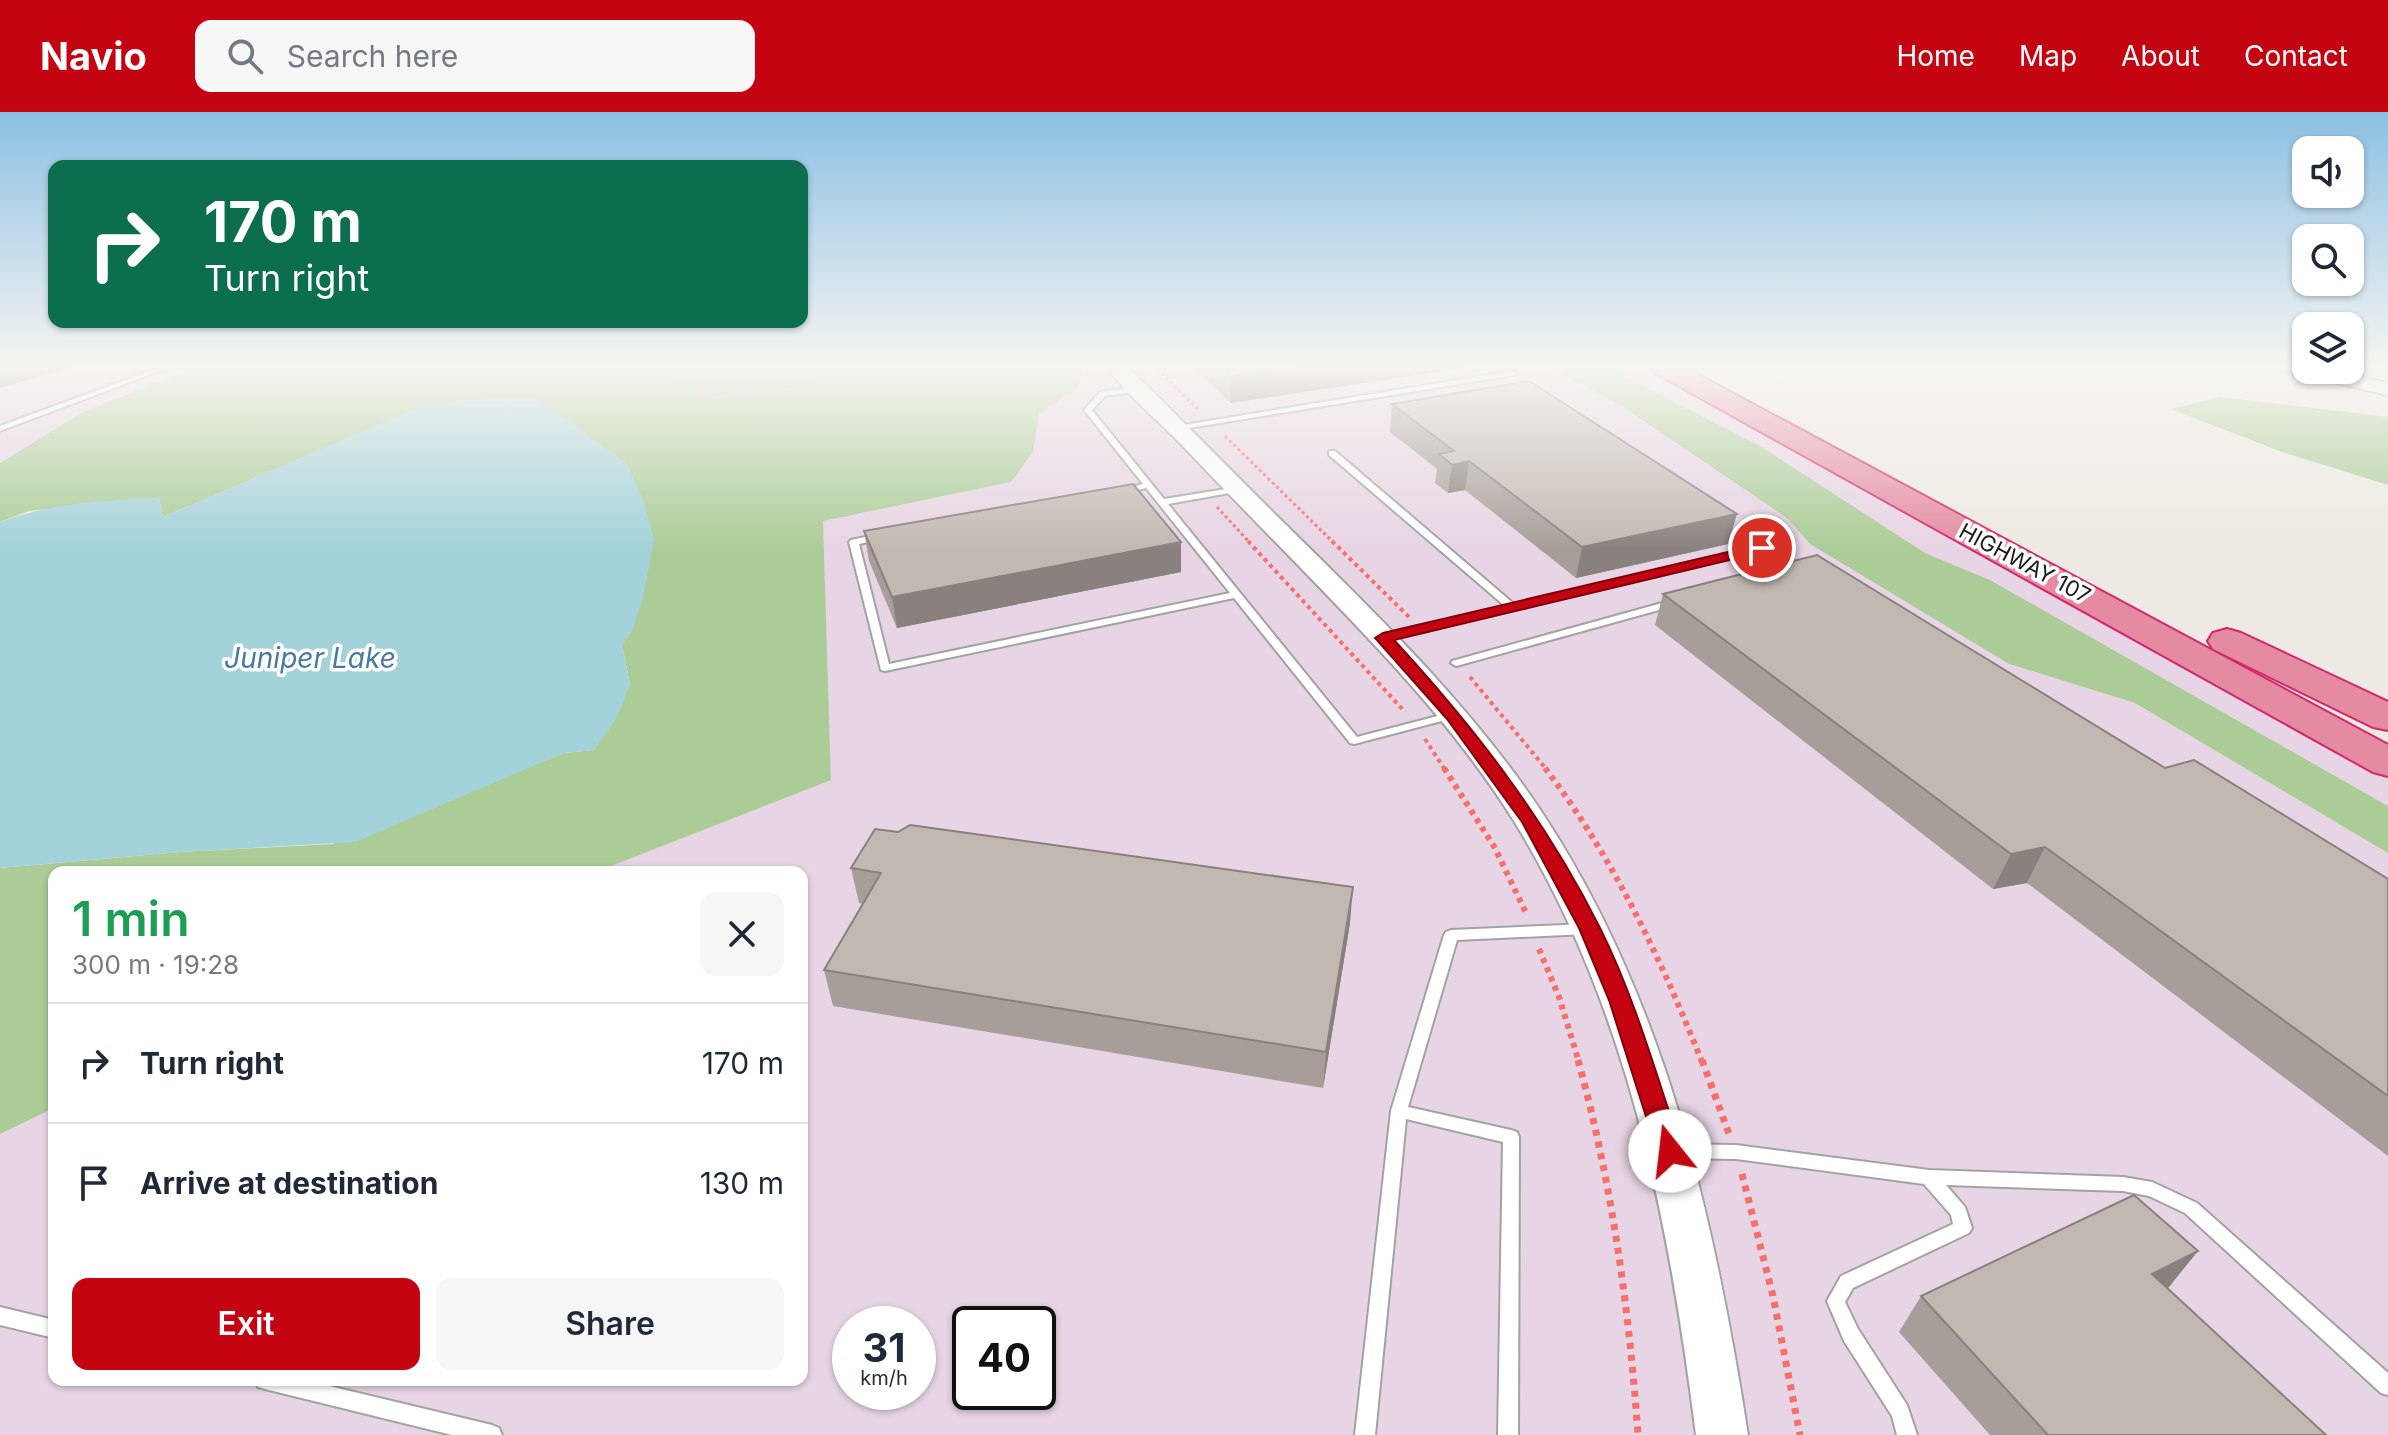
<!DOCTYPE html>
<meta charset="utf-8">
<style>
:root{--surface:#fff;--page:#f6f6f7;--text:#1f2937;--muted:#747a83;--line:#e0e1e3;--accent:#c40411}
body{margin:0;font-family:Inter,sans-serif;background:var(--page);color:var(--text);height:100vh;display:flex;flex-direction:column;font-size:30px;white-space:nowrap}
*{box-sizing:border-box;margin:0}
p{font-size:26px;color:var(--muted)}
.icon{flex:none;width:44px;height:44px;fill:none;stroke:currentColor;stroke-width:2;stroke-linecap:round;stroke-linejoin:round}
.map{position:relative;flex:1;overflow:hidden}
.panel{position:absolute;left:48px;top:754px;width:760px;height:520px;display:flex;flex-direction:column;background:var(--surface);border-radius:16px;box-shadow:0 2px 6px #0004}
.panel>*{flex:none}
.top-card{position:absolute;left:48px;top:48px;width:760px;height:168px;border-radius:16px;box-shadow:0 2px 6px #0004;background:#0b6e4f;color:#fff;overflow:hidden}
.controls{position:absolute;left:2292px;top:24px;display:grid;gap:16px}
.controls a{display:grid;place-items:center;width:72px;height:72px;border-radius:16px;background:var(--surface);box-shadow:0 2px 6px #0004;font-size:40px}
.speed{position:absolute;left:832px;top:1194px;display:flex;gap:16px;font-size:40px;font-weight:700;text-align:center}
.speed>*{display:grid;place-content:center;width:104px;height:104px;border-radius:50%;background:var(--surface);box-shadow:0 2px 6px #0004;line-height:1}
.speed small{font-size:20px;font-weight:400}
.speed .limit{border:4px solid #111;border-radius:12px;background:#fff;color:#111}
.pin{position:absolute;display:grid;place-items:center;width:68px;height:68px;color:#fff;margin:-34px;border:4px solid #fff;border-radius:50%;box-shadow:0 2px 8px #0007}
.me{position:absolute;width:88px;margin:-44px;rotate:344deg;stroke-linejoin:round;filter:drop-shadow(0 0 6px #0008)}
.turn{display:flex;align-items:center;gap:28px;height:168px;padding:0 24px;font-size:36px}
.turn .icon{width:104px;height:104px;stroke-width:2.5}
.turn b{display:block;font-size:56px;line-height:68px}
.round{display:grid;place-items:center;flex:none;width:84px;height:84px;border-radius:16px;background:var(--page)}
.head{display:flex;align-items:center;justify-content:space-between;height:136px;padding:0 24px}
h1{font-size:48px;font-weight:600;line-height:60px;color:#1e9e55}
.primary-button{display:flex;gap:16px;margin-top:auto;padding:16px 24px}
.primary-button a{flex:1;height:92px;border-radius:16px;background:var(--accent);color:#fff;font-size:32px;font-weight:600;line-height:92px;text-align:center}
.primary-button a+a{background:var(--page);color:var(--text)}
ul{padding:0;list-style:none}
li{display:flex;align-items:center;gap:24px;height:120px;padding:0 24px;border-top:2px solid var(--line)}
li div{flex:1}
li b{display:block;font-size:30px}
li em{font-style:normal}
header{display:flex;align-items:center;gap:48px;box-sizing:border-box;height:112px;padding:0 40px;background:var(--accent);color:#fff}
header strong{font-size:38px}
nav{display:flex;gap:44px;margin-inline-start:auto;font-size:28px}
.search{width:560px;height:72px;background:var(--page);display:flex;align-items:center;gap:20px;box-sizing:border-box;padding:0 28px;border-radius:16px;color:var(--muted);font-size:30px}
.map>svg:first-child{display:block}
.industrial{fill:#e7d4e4;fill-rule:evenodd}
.construction{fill:#c2c0ae}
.forest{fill:#abcc97}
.water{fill:#a3d2db}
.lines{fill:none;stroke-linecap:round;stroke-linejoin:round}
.service-casing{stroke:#a3a3a3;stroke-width:4}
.tertiary-casing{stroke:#a3a3a3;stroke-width:4}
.motorway-casing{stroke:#d3276e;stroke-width:4}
.path-far3{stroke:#f66f6a;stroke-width:3;stroke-dasharray:3 3;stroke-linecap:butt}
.path-far2{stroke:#f66f6a;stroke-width:4;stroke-dasharray:4 4;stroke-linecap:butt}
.path-far1{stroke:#f66f6a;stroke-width:6;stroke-dasharray:5 5;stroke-linecap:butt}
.path{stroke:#f66f6a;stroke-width:7;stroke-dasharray:6 6;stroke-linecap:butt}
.service{fill:#fff;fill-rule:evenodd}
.tertiary{fill:#fff;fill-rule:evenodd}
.motorway{fill:#e48ba1;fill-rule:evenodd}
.wall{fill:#a79e99}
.shaded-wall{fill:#88817d}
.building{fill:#c2b8b2;stroke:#88817d;stroke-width:2}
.route{fill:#c40411;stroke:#7f030b;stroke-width:2}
.labels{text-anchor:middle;stroke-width:7;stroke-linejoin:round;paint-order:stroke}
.far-street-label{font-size:22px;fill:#1c1c1c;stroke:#fff}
.water-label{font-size:28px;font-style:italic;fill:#487ba1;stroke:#fff}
</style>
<header>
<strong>Navio</strong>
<div class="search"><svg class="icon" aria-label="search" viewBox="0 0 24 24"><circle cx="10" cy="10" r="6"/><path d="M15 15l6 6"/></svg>Search here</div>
<nav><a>Home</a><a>Map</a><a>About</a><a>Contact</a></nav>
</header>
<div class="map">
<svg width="2388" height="1323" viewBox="0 0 2388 1323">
<rect width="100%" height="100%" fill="#eee9e2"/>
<g class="industrial">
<path d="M 0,253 L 201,253 L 81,301 L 0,351 Z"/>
<path d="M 1084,253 L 1545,253 L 1620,293 L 1787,406 L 1810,432 L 2009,552 L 2135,591 L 2388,741 L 2388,1323 L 0,1323 L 0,1022 L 54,996 L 54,1268 L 802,1268 L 802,760 L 596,760 L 831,668 L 823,409 L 1010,370 L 1033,340 L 1039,302 L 1078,276 ZM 850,1212 L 918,1212 L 918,1280 L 850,1280 ZM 970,1212 L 1038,1212 L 1038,1280 L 970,1280 Z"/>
<path d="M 1602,253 L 1682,253 L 2388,641 L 2388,694 L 1990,468 L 1925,441 L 1762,335 Z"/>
</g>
<path class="construction" d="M 665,253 L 827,253 L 811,268 L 706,288 Z"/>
<g class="forest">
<path d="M 201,253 L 665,253 L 706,288 L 810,268 L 827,253 L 1084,253 L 1078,276 L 1039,302 L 1033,340 L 1011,370 L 823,409 L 831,668 L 596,760 L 54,760 L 54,996 L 0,1022 L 0,756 L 180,740 L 333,732 L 564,641 L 594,638 L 630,573 L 622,532 L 633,517 L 538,287 L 464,288 L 422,295 L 163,405 L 159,386 L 29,399 L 0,410 L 0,351 L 81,301 Z"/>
<path d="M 1545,253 L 1602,253 L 1762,335 L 1925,441 L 1990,468 L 2388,694 L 2388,741 L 2135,591 L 2009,552 L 1810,432 L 1787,406 L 1620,293 Z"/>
<path d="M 2220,285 L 2388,305 L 2388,373 L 2282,340 L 2171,297 Z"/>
</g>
<path class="water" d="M 538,287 L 627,352 L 644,390 L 654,428 L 643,485 L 633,517 L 622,532 L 630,573 L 616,607 L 594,638 L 564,641 L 355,730 L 180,740 L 0,756 L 0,410 C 51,391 105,388 159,386 L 163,405 L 422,294 L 464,288 Z"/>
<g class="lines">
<defs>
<g id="service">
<path d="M 166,253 L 176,253 L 0,319 L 0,314 Z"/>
<path d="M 1512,259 L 1516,261 L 1515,263 L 1177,318 L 1173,316 L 1177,314 Z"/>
<path d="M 1139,275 L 1143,277 L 1142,279 L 1105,284 L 1092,298 L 1164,387 L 1238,375 L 1239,377 L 1235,380 L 1168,392 L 1357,625 L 1453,600 L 1459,603 L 1457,605 L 1354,632 L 1350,631 L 1234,486 L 885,559 L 881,558 L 849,430 L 851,428 L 879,422 L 884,425 L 882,427 L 859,432 L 889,552 L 1230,481 L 1146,376 L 1121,382 L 1117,379 L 1143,372 L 1084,298 L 1100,280 Z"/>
<path d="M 1329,339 L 1335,339 L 1514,492 L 1762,433 L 1767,436 L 1762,439 L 1383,529 L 1378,526 L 1379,524 L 1505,494 L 1329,343 Z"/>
<path d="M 1673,488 L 1677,489 L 1677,493 L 1460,553 L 1456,554 L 1451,551 L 1452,549 Z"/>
<path d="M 1587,812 L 1592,814 L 1594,817 L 1592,820 L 1587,822 L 1457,828 L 1408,995 L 1511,1018 L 1517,1020 L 1519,1025 L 1518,1323 L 1498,1323 L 1503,1030 L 1406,1007 L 1375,1323 L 1355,1323 L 1391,999 L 1444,823 L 1446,820 L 1451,818 Z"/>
<path d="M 1674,1032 L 1736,1033 L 1929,1058 L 2123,1065 L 2152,1070 L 2197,1091 L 2388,1261 L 2388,1283 L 2381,1281 L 2185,1101 L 2149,1084 L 2123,1079 L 1946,1073 L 1965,1095 L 1972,1116 L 1969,1121 L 1853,1176 L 1845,1190 L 1858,1217 L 1907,1293 L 1917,1323 L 1897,1323 L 1892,1304 L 1844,1229 L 1827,1189 L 1841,1164 L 1953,1112 L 1951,1103 L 1924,1072 L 1736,1047 L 1674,1046 L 1668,1044 L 1666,1039 L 1668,1034 Z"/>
<path d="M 0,1195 L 54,1208 L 54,1226 L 0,1213 Z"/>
<path d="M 255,1268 L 304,1268 L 492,1313 L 499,1316 L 502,1323 L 452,1323 L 265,1277 L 258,1275 Z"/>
</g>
<g id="tertiary">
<path d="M 1106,253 L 1126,253 C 1179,305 1231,359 1284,411 C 1376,502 1471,593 1543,702 C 1666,889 1714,1105 1748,1323 L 1696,1323 C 1669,1109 1629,896 1514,709 C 1476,648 1430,593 1381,540 C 1315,469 1246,401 1179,330 C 1156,306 1124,281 1106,253 Z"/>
<path d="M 2271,253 L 2306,253 L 2306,258 L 2330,258 L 2388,271 L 2388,283 L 2274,257 Z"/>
</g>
<g id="motorway">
<path d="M 1648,253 L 1680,253 L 2388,633 L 2388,664 L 2373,660 L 1652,259 Z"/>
<path d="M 2227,517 L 2241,521 L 2388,590 L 2388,618 L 2373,615 L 2213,537 L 2208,529 L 2213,521 Z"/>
</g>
</defs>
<use href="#service" class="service-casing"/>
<use href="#tertiary" class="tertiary-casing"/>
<use href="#motorway" class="motorway-casing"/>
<g class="path-far3">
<path d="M 1153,253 L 1198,297"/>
<path d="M 1225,324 L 1334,431"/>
<path d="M 1217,395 L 1250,431"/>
</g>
<g class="path-far2">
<path d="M 1248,429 L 1405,600"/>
<path d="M 1332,429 L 1409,505"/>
<path d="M 1470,565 L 1547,658"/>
<path d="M 1425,627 L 1445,658"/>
</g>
<g class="path-far1">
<path d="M 1444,656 L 1495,736 L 1526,801"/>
<path d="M 1545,656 C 1613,745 1661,847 1702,950"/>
<path d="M 1539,837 L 1559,885 L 1579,950"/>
</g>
<g class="path">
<path d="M 1578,948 C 1612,1071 1629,1196 1638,1323"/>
<path d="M 1702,948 L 1729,1022"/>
<path d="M 1742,1062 L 1773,1184 L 1800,1323"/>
</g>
<use href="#service" class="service"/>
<use href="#tertiary" class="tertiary"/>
<use href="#motorway" class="motorway"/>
</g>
<g class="wall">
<path d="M 1190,253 L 1469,253 L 1469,255 L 1231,291 Z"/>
<path d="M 1392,292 L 1728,432 L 1576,466 L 1465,378 L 1448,381 L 1435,371 L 1437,357 L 1390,320 Z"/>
<path d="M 864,419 L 1181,460 L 897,516 L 869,449 Z"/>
<path d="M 1663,482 L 2165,656 L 2388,767 L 2388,1044 L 2027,771 L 1993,777 L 1655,513 Z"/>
<path d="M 851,756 L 1350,811 L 1323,976 L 833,894 L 824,858 L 863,792 L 859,791 Z"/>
<path d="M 2169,1175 L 2167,1176 L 2326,1323 L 1990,1323 L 1899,1220 L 1921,1184 Z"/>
</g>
<g class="shaded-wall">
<path d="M 0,253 L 81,253 L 0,276 Z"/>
<path d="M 1314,253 L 1469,253 L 1469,255 L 1231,291 L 1231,265 Z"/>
<path d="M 1469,349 L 1465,378 L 1448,381 L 1452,353 Z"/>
<path d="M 1737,402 L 1728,432 L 1576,466 L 1582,435 Z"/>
<path d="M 1181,430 L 1181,460 L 897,516 L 892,485 Z"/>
<path d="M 2045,735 L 2027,771 L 1993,777 L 2011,742 Z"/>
<path d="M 1353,775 L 1350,811 L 1323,976 L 1326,940 Z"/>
<path d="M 2198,1139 L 2169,1175 L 2124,1198 L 2152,1162 Z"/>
</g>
<g class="building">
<path d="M 1218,253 L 1314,253 L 1231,265 Z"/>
<path d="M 1529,269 L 1737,402 L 1582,435 L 1469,349 L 1452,353 L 1439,342 L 1454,339 L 1392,292 Z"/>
<path d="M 1133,372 L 1181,430 L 892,485 L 864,419 Z"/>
<path d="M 1817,443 L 2165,656 L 2194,648 L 2388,767 L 2388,984 L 2045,735 L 2011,742 L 1663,482 Z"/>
<path d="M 910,713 L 1353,775 L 1326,940 L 824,858 L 881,761 L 851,756 L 875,717 L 898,720 Z"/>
<path d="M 2134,1083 L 2198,1139 L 2152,1162 L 2326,1323 L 2048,1323 L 1921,1184 Z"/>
</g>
<linearGradient id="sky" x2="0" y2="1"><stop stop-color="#8cc0e3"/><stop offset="0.58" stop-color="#f7f5f2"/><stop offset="1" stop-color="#f7f5f2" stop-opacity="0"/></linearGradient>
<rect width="2388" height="438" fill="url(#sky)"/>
<path class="route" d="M 1762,432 L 1770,436 L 1767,439 L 1394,528 C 1475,616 1546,708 1600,816 C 1635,886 1657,965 1682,1039 L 1678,1047 L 1670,1050 L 1661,1047 L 1657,1039 L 1609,888 L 1579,816 L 1522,710 L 1447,607 L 1375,526 L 1383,521 Z"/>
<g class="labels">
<g class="far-street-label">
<text transform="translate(2025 451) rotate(28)" y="8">HIGHWAY 107</text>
</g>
<g class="water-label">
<text x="310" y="556">Juniper Lake</text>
</g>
</g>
</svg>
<div class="controls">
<a><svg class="icon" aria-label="sound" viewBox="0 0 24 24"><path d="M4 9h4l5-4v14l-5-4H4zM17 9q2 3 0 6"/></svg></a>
<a><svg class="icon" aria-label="search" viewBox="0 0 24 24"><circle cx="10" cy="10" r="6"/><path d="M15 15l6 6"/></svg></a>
<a><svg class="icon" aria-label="layers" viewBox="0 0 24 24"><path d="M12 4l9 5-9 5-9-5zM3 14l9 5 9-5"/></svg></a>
</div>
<div class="speed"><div>31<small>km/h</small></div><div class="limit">40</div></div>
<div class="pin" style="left:1762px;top:436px;background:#d93025"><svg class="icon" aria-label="arrive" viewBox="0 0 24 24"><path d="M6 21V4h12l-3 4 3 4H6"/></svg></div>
<svg class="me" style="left:1670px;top:1039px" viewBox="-20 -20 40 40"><circle r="19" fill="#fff"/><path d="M0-13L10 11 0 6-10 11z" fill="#c40411"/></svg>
<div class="top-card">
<div class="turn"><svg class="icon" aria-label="right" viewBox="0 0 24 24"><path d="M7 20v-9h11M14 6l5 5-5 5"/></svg><div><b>170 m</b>Turn right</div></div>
</div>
<section class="panel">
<div class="head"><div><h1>1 min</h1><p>300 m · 19:28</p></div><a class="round"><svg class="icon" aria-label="close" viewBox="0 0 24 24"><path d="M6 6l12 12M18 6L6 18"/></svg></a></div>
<ul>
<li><svg class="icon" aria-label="right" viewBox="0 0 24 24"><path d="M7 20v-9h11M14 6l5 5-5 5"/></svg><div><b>Turn right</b></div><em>170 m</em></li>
<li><svg class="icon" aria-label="arrive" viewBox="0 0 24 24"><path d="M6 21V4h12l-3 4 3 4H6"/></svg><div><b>Arrive at destination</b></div><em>130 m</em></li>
</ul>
<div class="primary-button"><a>Exit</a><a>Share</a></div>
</section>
</div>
